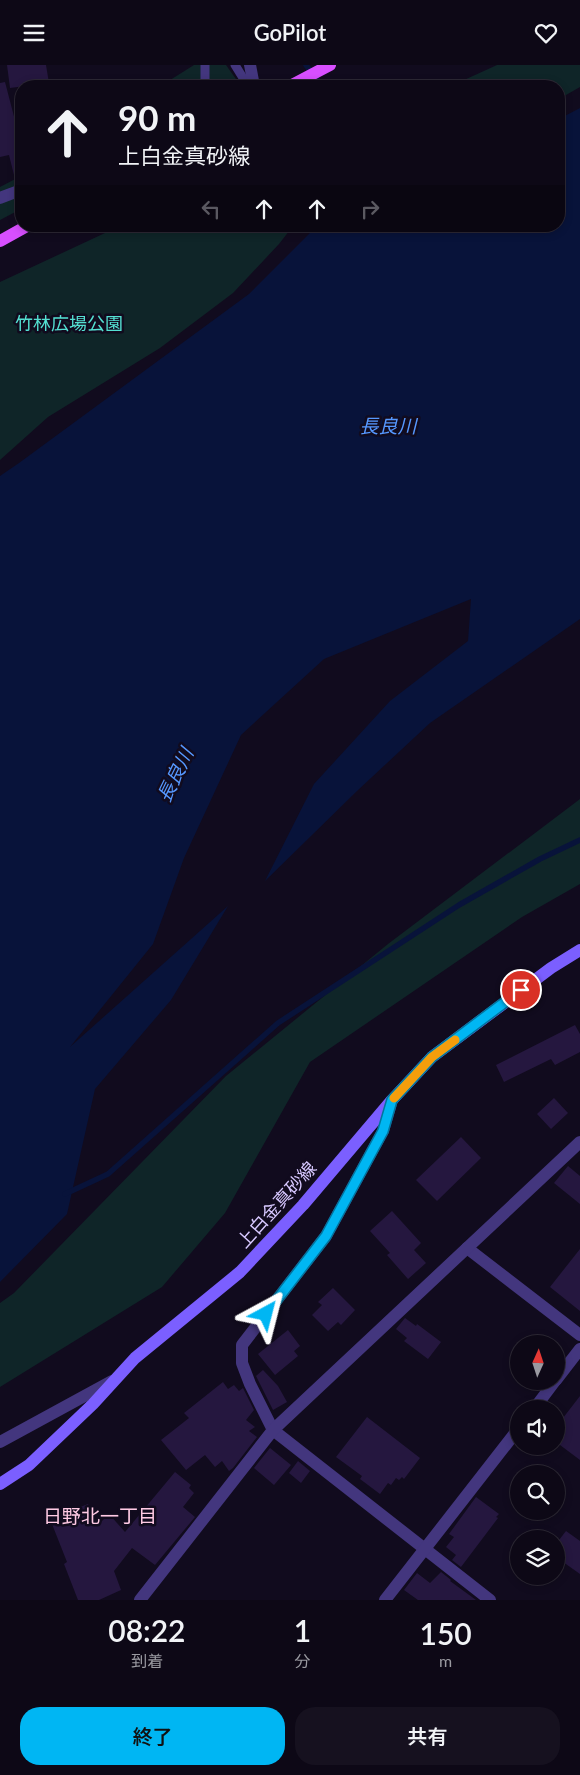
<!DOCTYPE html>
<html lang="ja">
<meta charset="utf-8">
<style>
:root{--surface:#0d0816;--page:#16111f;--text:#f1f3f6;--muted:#9a9aa1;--line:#2d2935;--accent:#00b6f3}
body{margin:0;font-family:Lato,"Noto Sans JP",sans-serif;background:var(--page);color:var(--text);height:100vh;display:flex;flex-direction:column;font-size:19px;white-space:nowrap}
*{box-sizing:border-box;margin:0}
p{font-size:16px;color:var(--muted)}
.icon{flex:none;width:28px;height:28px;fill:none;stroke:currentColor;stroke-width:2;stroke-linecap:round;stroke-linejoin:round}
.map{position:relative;height:1535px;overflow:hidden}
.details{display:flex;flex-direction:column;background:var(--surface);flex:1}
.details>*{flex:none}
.banner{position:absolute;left:15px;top:15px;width:550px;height:152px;border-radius:20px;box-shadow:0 2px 8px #0003,0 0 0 1px var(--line);background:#0d0816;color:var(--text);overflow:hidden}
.needle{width:32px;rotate:3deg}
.controls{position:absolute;left:510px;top:1270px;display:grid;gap:10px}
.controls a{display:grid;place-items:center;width:55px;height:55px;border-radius:50%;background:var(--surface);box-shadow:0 2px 8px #0003,0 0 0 1px var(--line);font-size:25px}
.pin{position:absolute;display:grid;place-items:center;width:42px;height:42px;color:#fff;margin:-21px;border:2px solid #fff;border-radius:50%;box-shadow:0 1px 5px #0007}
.me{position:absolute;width:55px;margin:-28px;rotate:38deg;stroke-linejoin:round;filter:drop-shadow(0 0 4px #0008)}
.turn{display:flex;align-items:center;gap:18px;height:105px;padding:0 20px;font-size:22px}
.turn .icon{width:65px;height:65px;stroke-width:2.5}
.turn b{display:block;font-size:35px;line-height:42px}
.lanes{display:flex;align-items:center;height:48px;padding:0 20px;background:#0003;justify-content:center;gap:25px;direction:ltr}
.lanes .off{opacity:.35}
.eta{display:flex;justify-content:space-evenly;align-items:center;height:85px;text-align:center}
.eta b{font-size:30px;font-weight:600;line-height:35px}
.primary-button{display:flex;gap:10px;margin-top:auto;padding:10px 20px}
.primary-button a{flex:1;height:58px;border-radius:20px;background:var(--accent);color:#111;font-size:20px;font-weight:600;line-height:58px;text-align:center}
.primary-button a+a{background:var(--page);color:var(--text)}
header{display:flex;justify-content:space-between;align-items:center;height:65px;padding:0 20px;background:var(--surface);font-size:22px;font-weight:600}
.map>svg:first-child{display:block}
.green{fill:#0f2528}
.water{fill:#08133a}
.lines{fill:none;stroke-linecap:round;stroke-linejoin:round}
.stream{stroke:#08133a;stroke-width:5.5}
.building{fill:#25173f}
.service{stroke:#43367e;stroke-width:9}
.minor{stroke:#43367e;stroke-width:12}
.secondary{stroke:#7b5fff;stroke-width:12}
.primary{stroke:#d84fff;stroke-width:12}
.route-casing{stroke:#00769e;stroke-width:12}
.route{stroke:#00b6f3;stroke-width:9}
.slow{stroke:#f59e0b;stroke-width:9}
.labels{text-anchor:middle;stroke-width:5;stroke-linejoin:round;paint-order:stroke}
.park-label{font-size:18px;fill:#54e0d2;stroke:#110b1e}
.street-label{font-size:18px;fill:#d7c8ff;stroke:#110b1e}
.water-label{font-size:19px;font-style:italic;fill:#5698ff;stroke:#110b1e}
.neighbourhood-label{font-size:19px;fill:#ffcae4;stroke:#110b1e}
</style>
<header><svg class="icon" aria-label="menu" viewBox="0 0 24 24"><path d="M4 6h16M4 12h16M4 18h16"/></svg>GoPilot<svg class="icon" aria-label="heart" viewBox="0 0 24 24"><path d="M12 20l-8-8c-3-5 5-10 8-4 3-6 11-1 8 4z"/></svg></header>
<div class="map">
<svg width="580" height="1535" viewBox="0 0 580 1535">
<rect width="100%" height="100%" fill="#110b1e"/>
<g class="green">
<path d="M 194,0 L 226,0 L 238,17 L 237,21 L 169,21 L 167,17 Z"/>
<path d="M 497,0 L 580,0 L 580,22 L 559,34 L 559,21 L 451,21 Z"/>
<path d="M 21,111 L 21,144 L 0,155 L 0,122 Z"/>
<path d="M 120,161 L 293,161 L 279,179 L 233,228 L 160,283 L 48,352 L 0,395 L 0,217 Z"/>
<path d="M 580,734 L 580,819 L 522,852 L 310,997 L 225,1148 L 162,1222 L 0,1322 L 0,1238 L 14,1228 L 226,1011 L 388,879 Z"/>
</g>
<path class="water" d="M 580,43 L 580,554 L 430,658 L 357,726 L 265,816 L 314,719 L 390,636 L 468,576 L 471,534 L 324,594 L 241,670 L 184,793 L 153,879 L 70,982 L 228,841 L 171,935 L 95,1024 L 67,1149 L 0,1217 L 0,411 L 19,398 L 249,229 L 317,161 L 559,161 L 559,54 Z"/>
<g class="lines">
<g class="stream">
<path d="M 306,0 L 322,21"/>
<path d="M 65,1129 L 108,1109 L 278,958 L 459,840 L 540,794 L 580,775"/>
</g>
</g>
<g class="building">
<path d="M 7,0 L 46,0 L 49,18 L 10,23 Z"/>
<path d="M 5,17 L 17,63 L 21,62 L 21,117 L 16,118 L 9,90 L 0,92 L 0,18 Z"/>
<path d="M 575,960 L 580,969 L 580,987 L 555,1000 L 551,994 L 504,1017 L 496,1000 Z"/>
<path d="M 554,1033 L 568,1048 L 551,1064 L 537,1049 Z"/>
<path d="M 461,1072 L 481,1093 L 437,1136 L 416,1115 Z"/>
<path d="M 568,1101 L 580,1111 L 580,1139 L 554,1118 Z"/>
<path d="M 392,1146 L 421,1178 L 414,1185 L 426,1198 L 408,1214 L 387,1190 L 390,1188 L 370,1166 Z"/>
<path d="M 580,1184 L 580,1246 L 550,1222 Z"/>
<path d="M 333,1223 L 355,1245 L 341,1260 L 338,1257 L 328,1266 L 312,1250 L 322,1240 L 318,1237 Z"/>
<path d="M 405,1253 L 416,1261 L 417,1259 L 441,1277 L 428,1294 L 404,1276 L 407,1273 L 396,1264 Z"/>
<path d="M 288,1265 L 300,1281 L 294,1286 L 298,1291 L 275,1310 L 258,1289 Z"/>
<path d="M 263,1305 L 278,1321 L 287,1337 L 273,1345 L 256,1311 Z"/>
<path d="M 223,1317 L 228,1324 L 234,1320 L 239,1326 L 243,1323 L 254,1345 L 246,1355 L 255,1362 L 249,1366 L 257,1372 L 233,1403 L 229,1406 L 222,1396 L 215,1402 L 205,1390 L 186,1405 L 161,1375 L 189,1353 L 184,1348 Z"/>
<path d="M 580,1331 L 580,1395 L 556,1377 L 556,1348 L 563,1353 Z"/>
<path d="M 367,1352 L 420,1393 L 404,1414 L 402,1412 L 399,1415 L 396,1413 L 391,1420 L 388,1418 L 380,1429 L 360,1414 L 362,1411 L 336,1392 Z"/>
<path d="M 270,1383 L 291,1400 L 274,1420 L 254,1403 Z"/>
<path d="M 298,1396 L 310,1406 L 301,1418 L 289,1408 Z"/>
<path d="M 175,1407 L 191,1420 L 189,1423 L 194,1428 L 183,1442 L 195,1452 L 155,1500 L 132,1483 L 114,1506 L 121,1525 L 99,1535 L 78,1535 L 64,1499 L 67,1497 L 50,1454 L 88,1439 L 97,1461 L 109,1449 L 125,1467 Z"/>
<path d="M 476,1432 L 499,1449 L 496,1452 L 498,1453 L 461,1502 L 452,1495 L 456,1490 L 446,1482 L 454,1472 L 449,1469 Z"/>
<path d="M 566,1466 L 580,1476 L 580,1509 L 556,1492 L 556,1479 Z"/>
<path d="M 441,1507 L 451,1515 L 450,1516 L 476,1535 L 418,1535 L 404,1525 L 417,1508 L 430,1518 Z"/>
</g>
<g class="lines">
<g class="service">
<path d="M 235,0 L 248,21"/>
<path d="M 202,21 L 205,16 L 205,0"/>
</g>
<g class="minor">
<path d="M 250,0 L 254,21"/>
<path d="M 0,133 L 21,125"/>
<path d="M 392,1035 L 383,1066 L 326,1171 L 242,1280 L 242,1298 L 250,1319 L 273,1365 L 490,1535"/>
<path d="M 467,1183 L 580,1270"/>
<path d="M 556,1315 L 580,1284"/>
<path d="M 534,1344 L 555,1316"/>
<path d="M 0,1377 L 112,1316"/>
<path d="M 140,1535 L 273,1365 L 580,1077"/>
<path d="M 385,1535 L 519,1363"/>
</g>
<path class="secondary" d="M 0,1419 L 29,1400 L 93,1339 L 135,1293 L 240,1207 L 303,1140 L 392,1035 L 432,992 L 551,903 L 580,885"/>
<g class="primary">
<path d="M 290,21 L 330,0"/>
<path d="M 0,176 L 27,161"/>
</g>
</g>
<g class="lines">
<defs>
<path id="route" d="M 266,1249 L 326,1171 L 383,1066 L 392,1035 L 432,992 L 521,925"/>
</defs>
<use href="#route" class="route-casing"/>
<use href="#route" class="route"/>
<path class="slow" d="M 394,1033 L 432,992 L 455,975"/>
</g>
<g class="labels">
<g class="park-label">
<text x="69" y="265">竹林広場公園</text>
</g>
<g class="street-label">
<text transform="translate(277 1140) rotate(-48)" y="6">上白金真砂線</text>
</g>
<g class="water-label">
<text x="388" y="368">長良川</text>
<text transform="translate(175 710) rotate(-64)" y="7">長良川</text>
</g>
<g class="neighbourhood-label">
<text x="100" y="1458">日野北一丁目</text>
</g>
</g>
</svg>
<div class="controls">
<a><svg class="needle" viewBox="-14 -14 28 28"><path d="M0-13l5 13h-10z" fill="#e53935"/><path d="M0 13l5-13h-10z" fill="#9a9aa1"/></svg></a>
<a><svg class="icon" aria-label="sound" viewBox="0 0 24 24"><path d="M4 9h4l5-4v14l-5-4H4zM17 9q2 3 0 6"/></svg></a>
<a><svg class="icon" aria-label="search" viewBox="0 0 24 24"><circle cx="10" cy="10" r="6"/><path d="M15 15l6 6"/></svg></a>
<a><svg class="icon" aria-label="layers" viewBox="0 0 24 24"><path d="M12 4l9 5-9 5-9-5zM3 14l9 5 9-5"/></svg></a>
</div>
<div class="pin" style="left:521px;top:925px;background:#d93025"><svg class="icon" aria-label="arrive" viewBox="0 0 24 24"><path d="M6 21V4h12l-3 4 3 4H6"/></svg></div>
<svg class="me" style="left:266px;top:1249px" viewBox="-20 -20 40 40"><path d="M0-17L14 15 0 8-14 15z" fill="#00b6f3" stroke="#fff" stroke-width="4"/></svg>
<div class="banner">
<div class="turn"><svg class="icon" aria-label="ahead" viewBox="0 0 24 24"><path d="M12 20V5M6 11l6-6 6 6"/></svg><div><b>90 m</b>上白金真砂線</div></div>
<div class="lanes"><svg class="icon off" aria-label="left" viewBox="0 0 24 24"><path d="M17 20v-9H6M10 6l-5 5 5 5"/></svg><svg class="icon" aria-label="ahead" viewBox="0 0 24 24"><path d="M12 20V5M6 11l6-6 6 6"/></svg><svg class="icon" aria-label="ahead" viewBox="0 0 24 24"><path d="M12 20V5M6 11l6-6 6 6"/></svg><svg class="icon off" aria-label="right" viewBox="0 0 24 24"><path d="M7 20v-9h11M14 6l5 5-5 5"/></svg></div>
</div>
</div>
<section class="details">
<div class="eta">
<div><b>08:22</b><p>到着</p></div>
<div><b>1</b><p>分</p></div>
<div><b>150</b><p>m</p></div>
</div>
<div class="primary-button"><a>終了</a><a>共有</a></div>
</section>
